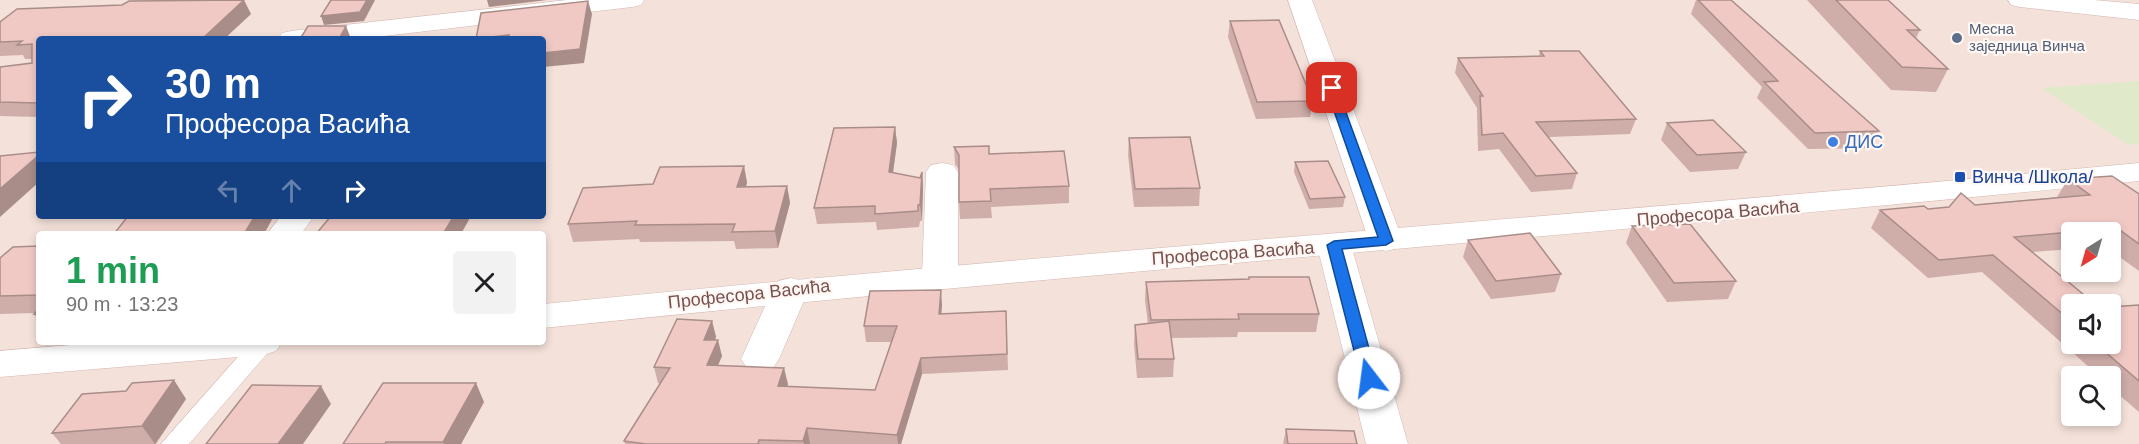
<!DOCTYPE html>
<meta charset="utf-8">
<style>
:root{--surface:#fff;--page:#f2f2f2;--text:#202124;--muted:#757577}
body{margin:0;font-family:Arial,sans-serif;background:var(--page);color:var(--text);height:100vh;display:flex;flex-direction:column;font-size:22px;white-space:nowrap}
*{box-sizing:border-box;margin:0}
p{font-size:20px;color:var(--muted)}
.icon{flex:none;width:33px;height:33px;fill:none;stroke:currentColor;stroke-width:2;stroke-linecap:round;stroke-linejoin:round}
.map{position:relative;flex:1;overflow:hidden}
.details{position:absolute;left:36px;top:231px;width:510px;height:114px;display:flex;flex-direction:column;background:var(--surface);border-radius:6px;box-shadow:0 3px 9px #0003}
.details>*{flex:none}
.top-card{position:absolute;left:36px;top:36px;width:510px;height:183px;border-radius:6px;box-shadow:0 3px 9px #0003;background:#1a4fa0;color:#fff;overflow:hidden}
.needle{width:39px;rotate:217deg}
.tools{position:absolute;left:2061px;top:222px;display:grid;gap:12px}
.tools a{display:grid;place-items:center;width:60px;height:60px;border-radius:6px;background:var(--surface);box-shadow:0 3px 9px #0003;font-size:30px}
.pin{position:absolute;display:grid;place-items:center;width:51px;height:51px;color:#fff;margin:-26px;border-radius:12px;box-shadow:0 3px 9px #0006}
.me{position:absolute;width:66px;margin:-33px;rotate:345deg;stroke-linejoin:round;filter:drop-shadow(0 0 4px #0008)}
.turn{display:flex;align-items:center;gap:21px;height:126px;padding:0 30px;font-size:27px}
.turn .icon{width:78px;height:78px;stroke-width:2.5}
.turn b{display:block;font-size:42px;line-height:51px}
.lanes{display:flex;align-items:center;height:57px;padding:0 30px;background:#0003;justify-content:center;gap:30px;direction:ltr}
.lanes .off{opacity:.35}
.round{display:grid;place-items:center;flex:none;width:63px;height:63px;border-radius:6px;background:var(--page)}
.headline{display:flex;align-items:center;justify-content:space-between;height:102px;padding:0 30px}
h1{font-size:36px;font-weight:700;line-height:45px;color:#1e9e55}
.map>svg:first-child{display:block}
.residential{fill:#f4e1da;fill-rule:evenodd}
.green{fill:#e0eaca}
.lines{fill:none;stroke-linecap:round;stroke-linejoin:round}
.lane-casing{stroke:#d2b8b4;stroke-width:1}
.street-casing{stroke:#d2b8b4;stroke-width:1}
.secondary-casing{stroke:#d6b9b4;stroke-width:1}
.lane{fill:#fff;fill-rule:evenodd}
.street{fill:#fff;fill-rule:evenodd}
.secondary{fill:#fff;fill-rule:evenodd}
.wall{fill:#cfada9}
.shaded-wall{fill:#a98d89}
.building{fill:#f1c9c4;stroke:#a98d89;stroke-width:1.5}
.route{fill:#1a73e8;stroke:#114b97;stroke-width:1.5}
.service-dot{fill:#5c6f8a;stroke:#fff7f3;stroke-width:2}
.shop-dot{fill:#3f7fe0;stroke:#fff7f3;stroke-width:2}
.transit-dot{fill:#1a4fb4;stroke:#fff7f3;stroke-width:2}
.labels{text-anchor:middle;stroke-width:4.5;stroke-linejoin:round;paint-order:stroke}
.far-service-label{font-size:15px;fill:#4e5e75;stroke:#fff7f3;text-anchor:start}
.shop-label{font-size:18px;fill:#366cbe;stroke:#fff7f3;text-anchor:start}
.transit-label{font-size:18px;fill:#164399;stroke:#fff7f3;text-anchor:start}
.street-label{font-size:18px;fill:#78514e;stroke:#fff7f3}
</style>
<div class="map">
<svg width="2139" height="444" viewBox="0 0 2139 444">
<rect width="100%" height="100%" fill="#fcf1ec"/>
<path class="residential" d="M 0,0 L 2139,0 L 2139,444 L 0,444 ZM 39,39 L 543,39 L 543,216 L 39,216 ZM 2072,232 L 2110,232 L 2110,272 L 2072,272 ZM 39,234 L 543,234 L 543,342 L 39,342 ZM 2072,304 L 2110,304 L 2110,344 L 2072,344 ZM 2072,376 L 2110,376 L 2110,416 L 2072,416 Z"/>
<path class="green" d="M 2139,81 L 2139,144 L 2129,145 L 2041,88 Z"/>
<g class="lines">
<defs>
<path id="lane" d="M 251,342 L 277,342 L 189,444 L 161,444 Z"/>
<g id="street">
<path d="M 567,0 L 644,0 L 641,5 L 632,7 L 359,39 L 278,39 L 282,33 L 291,31 Z"/>
<path d="M 1288,0 L 1312,0 L 1403,241 L 1398,248 L 1386,251 L 1374,248 L 1369,241 Z"/>
<path d="M 2008,0 L 2094,0 L 2139,4 L 2139,20 L 2020,7 L 2011,5 Z"/>
<path d="M 942,163 L 953,165 L 958,172 L 958,276 L 952,284 L 940,287 L 928,284 L 922,276 L 926,172 L 931,165 Z"/>
<path d="M 281,216 L 314,216 L 301,234 L 267,234 Z"/>
<path d="M 1334,235 L 1346,238 L 1351,245 L 1408,444 L 1366,444 L 1317,245 L 1322,238 Z"/>
<path d="M 791,278 L 804,281 L 809,289 L 779,359 L 773,368 L 760,372 L 747,368 L 741,359 L 773,289 L 778,281 Z"/>
</g>
<g id="secondary">
<path d="M 2139,163 L 2139,181 C 1607,234 1074,273 543,328 L 543,304 C 1075,251 1607,214 2139,163 Z"/>
<path d="M 106,342 L 282,342 L 276,351 L 263,355 L 0,377 L 0,351 Z"/>
</g>
</defs>
<use href="#lane" class="lane-casing"/>
<use href="#street" class="street-casing"/>
<use href="#secondary" class="secondary-casing"/>
<use href="#lane" class="lane"/>
<use href="#street" class="street"/>
<use href="#secondary" class="secondary"/>
</g>
<g class="wall">
<path d="M 1696,0 L 1731,0 L 1879,131 L 1871,148 L 1808,149 L 1757,98 L 1762,87 L 1691,14 Z"/>
<path d="M 1807,0 L 1888,0 L 1920,30 L 1916,38 L 1948,69 L 1936,92 L 1891,90 Z"/>
<path d="M 251,14 L 224,39 L 39,39 L 39,117 L 0,116 L 0,67 L 32,63 L 32,59 L 25,59 L 23,55 L 0,56 L 0,22 Z"/>
<path d="M 1230,21 L 1313,101 L 1310,117 L 1256,119 L 1228,37 Z"/>
<path d="M 1540,51 L 1636,119 L 1630,134 L 1549,137 L 1577,173 L 1572,189 L 1531,192 L 1499,149 L 1478,151 L 1477,111 L 1477,108 L 1455,73 L 1458,58 L 1539,56 Z"/>
<path d="M 1667,123 L 1746,152 L 1738,169 L 1690,172 L 1661,140 Z"/>
<path d="M 895,127 L 897,143 L 893,172 L 920,178 L 922,172 L 923,187 L 922,221 L 920,221 L 919,227 L 877,230 L 876,222 L 817,224 L 814,208 Z"/>
<path d="M 1129,138 L 1200,188 L 1199,206 L 1134,207 L 1128,155 Z"/>
<path d="M 954,147 L 989,154 L 1069,186 L 1069,203 L 991,207 L 992,218 L 960,219 L 959,202 L 959,170 L 955,164 Z"/>
<path d="M 1295,162 L 1345,197 L 1343,207 L 1309,209 L 1294,172 Z"/>
<path d="M 744,166 L 747,183 L 746,187 L 787,186 L 790,203 L 778,248 L 736,249 L 734,241 L 640,242 L 639,239 L 573,242 L 568,224 L 653,184 Z"/>
<path d="M 2068,179 L 2139,194 L 2139,271 L 2110,250 L 2110,232 L 2072,232 L 2072,249 L 2032,252 L 2072,304 L 2072,344 L 2110,344 L 2139,305 L 2139,412 L 2110,387 L 2110,376 L 2099,376 L 1982,272 L 1928,278 L 1871,228 L 1880,210 L 1928,209 L 2058,197 L 2057,197 Z"/>
<path d="M 1632,226 L 1736,281 L 1728,299 L 1667,302 L 1626,243 Z"/>
<path d="M 1468,240 L 1561,274 L 1555,292 L 1491,299 L 1463,257 Z"/>
<path d="M 39,246 L 39,322 L 34,314 L 35,313 L 0,314 L 0,258 Z"/>
<path d="M 1249,277 L 1319,314 L 1316,332 L 1238,332 L 1237,337 L 1171,338 L 1174,359 L 1173,377 L 1137,378 L 1134,344 L 1135,325 L 1148,324 L 1145,300 L 1146,282 L 1248,279 Z"/>
<path d="M 942,305 L 941,314 L 1006,311 L 1008,370 L 922,374 L 901,444 L 625,444 L 624,441 L 660,383 L 658,383 L 654,367 L 712,321 L 716,337 L 715,340 L 722,356 L 718,365 L 788,384 L 787,386 L 875,390 L 891,342 L 866,342 L 864,326 Z"/>
<path d="M 186,399 L 156,444 L 61,444 L 52,433 Z"/>
<path d="M 484,402 L 461,444 L 343,444 Z"/>
<path d="M 1286,429 L 1357,444 L 1283,444 Z"/>
</g>
<g class="shaded-wall">
<path d="M 244,0 L 251,14 L 224,39 L 202,39 Z"/>
<path d="M 367,0 L 375,0 L 364,21 L 324,25 L 321,16 Z"/>
<path d="M 487,0 L 547,0 L 489,7 Z"/>
<path d="M 588,1 L 592,14 L 584,63 L 543,67 L 543,53 Z"/>
<path d="M 346,26 L 351,39 L 339,39 Z"/>
<path d="M 509,35 L 511,39 L 477,39 Z"/>
<path d="M 895,127 L 897,143 L 891,187 L 889,172 Z"/>
<path d="M 39,155 L 39,182 L 0,217 L 0,189 Z"/>
<path d="M 744,166 L 747,183 L 740,204 L 737,187 Z"/>
<path d="M 922,172 L 923,187 L 922,221 L 920,205 Z"/>
<path d="M 787,186 L 790,203 L 778,248 L 775,231 Z"/>
<path d="M 255,216 L 274,216 L 264,234 L 244,234 Z"/>
<path d="M 454,216 L 471,216 L 461,234 L 443,234 Z"/>
<path d="M 941,290 L 942,305 L 940,330 L 939,314 Z"/>
<path d="M 712,321 L 716,337 L 708,355 L 704,340 Z"/>
<path d="M 718,340 L 722,356 L 711,381 L 707,365 Z"/>
<path d="M 921,358 L 922,374 L 901,444 L 898,444 L 897,435 Z"/>
<path d="M 784,368 L 788,384 L 781,402 L 778,386 Z"/>
<path d="M 174,380 L 186,399 L 155,444 L 142,426 Z"/>
<path d="M 476,383 L 484,402 L 461,444 L 444,444 L 443,442 Z"/>
<path d="M 321,386 L 331,404 L 303,444 L 278,444 Z"/>
<path d="M 807,428 L 810,444 L 804,444 L 803,441 Z"/>
</g>
<g class="building">
<path d="M 244,0 L 202,39 L 39,39 L 39,103 L 0,102 L 0,67 L 32,63 L 32,44 L 17,45 L 22,41 L 0,42 L 0,22 L 17,9 L 122,5 L 129,1 Z"/>
<path d="M 331,0 L 367,0 L 360,12 L 321,16 Z"/>
<path d="M 1698,0 L 1731,0 L 1879,131 L 1815,133 L 1764,82 L 1778,81 Z"/>
<path d="M 1836,0 L 1888,0 L 1920,30 L 1907,30 L 1948,69 L 1902,67 Z"/>
<path d="M 588,1 L 580,49 L 543,53 L 543,39 L 508,39 L 509,35 L 476,39 L 481,13 Z"/>
<path d="M 1279,20 L 1313,101 L 1257,102 L 1230,21 Z"/>
<path d="M 308,26 L 346,26 L 339,39 L 300,39 Z"/>
<path d="M 1540,51 L 1579,51 L 1636,119 L 1536,122 L 1577,173 L 1536,176 L 1503,133 L 1482,135 L 1480,96 L 1483,96 L 1458,58 L 1544,56 Z"/>
<path d="M 1713,120 L 1746,152 L 1697,155 L 1667,123 Z"/>
<path d="M 895,127 L 889,172 L 920,178 L 922,172 L 920,205 L 918,205 L 918,211 L 875,214 L 875,206 L 814,208 L 834,128 Z"/>
<path d="M 1190,137 L 1200,188 L 1135,189 L 1129,138 Z"/>
<path d="M 989,146 L 989,154 L 1064,151 L 1069,186 L 990,189 L 991,201 L 959,202 L 959,155 L 954,147 Z"/>
<path d="M 39,152 L 39,155 L 0,189 L 0,156 Z"/>
<path d="M 1328,161 L 1345,197 L 1310,199 L 1295,162 Z"/>
<path d="M 744,166 L 737,187 L 787,186 L 775,231 L 732,232 L 735,224 L 635,225 L 637,221 L 568,224 L 583,188 L 653,184 L 660,167 Z"/>
<path d="M 2112,176 L 2139,194 L 2139,244 L 2117,228 L 2014,237 L 2095,304 L 2072,304 L 2072,322 L 1993,255 L 1939,260 L 1880,210 L 1924,206 L 1928,209 L 1949,207 L 1961,193 L 1975,205 L 2090,195 L 2068,179 Z"/>
<path d="M 128,216 L 255,216 L 244,234 L 114,234 Z"/>
<path d="M 331,216 L 454,216 L 443,234 L 316,234 Z"/>
<path d="M 1690,224 L 1736,281 L 1674,283 L 1632,226 Z"/>
<path d="M 1530,233 L 1561,274 L 1496,281 L 1468,240 Z"/>
<path d="M 39,246 L 39,295 L 0,296 L 0,258 L 13,247 Z"/>
<path d="M 1249,277 L 1309,277 L 1319,314 L 1238,314 L 1239,319 L 1151,320 L 1146,282 L 1249,279 Z"/>
<path d="M 941,290 L 939,314 L 1006,311 L 1007,354 L 921,358 L 897,435 L 807,428 L 803,441 L 759,440 L 758,444 L 646,444 L 624,441 L 670,368 L 654,367 L 677,319 L 712,321 L 704,340 L 718,340 L 707,365 L 784,368 L 778,386 L 875,390 L 897,326 L 864,326 L 870,291 Z"/>
<path d="M 2139,305 L 2139,381 L 2096,344 L 2110,344 L 2110,307 Z"/>
<path d="M 39,308 L 39,314 L 34,314 Z"/>
<path d="M 1169,321 L 1174,359 L 1138,359 L 1135,325 Z"/>
<path d="M 174,380 L 142,426 L 52,433 L 82,394 L 126,391 L 132,383 Z"/>
<path d="M 383,383 L 476,383 L 443,442 L 386,442 L 385,444 L 343,444 Z"/>
<path d="M 252,385 L 321,386 L 278,444 L 206,444 Z"/>
<path d="M 1286,429 L 1354,431 L 1357,444 L 1288,444 Z"/>
</g>
<path class="route" d="M 1332,84 L 1337,88 L 1393,241 L 1386,245 L 1342,249 L 1377,378 L 1375,382 L 1364,382 L 1361,378 L 1327,245 L 1334,241 L 1378,237 L 1326,88 Z"/>
<circle class="service-dot" cx="1957" cy="38" r="6"/>
<circle class="shop-dot" cx="1833" cy="142" r="6"/>
<rect class="transit-dot" x="1954" y="171" width="12" height="12" rx="3"/>
<g class="labels">
<g class="far-service-label">
<text x="1969" y="34">Месна<tspan x="1969" dy="17">заједница Винча</tspan></text>
</g>
<g class="shop-label">
<text x="1845" y="148">ДИС</text>
</g>
<g class="transit-label">
<text x="1972" y="183">Винча /Школа/</text>
</g>
<g class="street-label">
<text transform="translate(1718 213) rotate(-5)" y="6">Професора Васића</text>
<text transform="translate(1233 253) rotate(-4)" y="6">Професора Васића</text>
<text transform="translate(749 294) rotate(-6)" y="6">Професора Васића</text>
</g>
</g>
</svg>
<div class="tools">
<a><svg class="needle" viewBox="-14 -14 28 28"><path d="M0-13l5 13h-10z" fill="#e53935"/><path d="M0 13l5-13h-10z" fill="#757577"/></svg></a>
<a><svg class="icon" aria-label="sound" viewBox="0 0 24 24"><path d="M4 9h4l5-4v14l-5-4H4zM17 9q2 3 0 6"/></svg></a>
<a><svg class="icon" aria-label="search" viewBox="0 0 24 24"><circle cx="10" cy="10" r="6"/><path d="M15 15l6 6"/></svg></a>
</div>
<div class="pin" style="left:1332px;top:88px;background:#d93025"><svg class="icon" aria-label="arrive" viewBox="0 0 24 24"><path d="M6 21V4h12l-3 4 3 4H6"/></svg></div>
<svg class="me" style="left:1369px;top:378px" viewBox="-20 -20 40 40"><circle r="19" fill="#fff"/><path d="M0-13L10 11 0 6-10 11z" fill="#1a73e8"/></svg>
<div class="top-card">
<div class="turn"><svg class="icon" aria-label="right" viewBox="0 0 24 24"><path d="M7 20v-9h11M14 6l5 5-5 5"/></svg><div><b>30 m</b>Професора Васића</div></div>
<div class="lanes"><svg class="icon off" aria-label="left" viewBox="0 0 24 24"><path d="M17 20v-9H6M10 6l-5 5 5 5"/></svg><svg class="icon off" aria-label="ahead" viewBox="0 0 24 24"><path d="M12 20V5M6 11l6-6 6 6"/></svg><svg class="icon" aria-label="right" viewBox="0 0 24 24"><path d="M7 20v-9h11M14 6l5 5-5 5"/></svg></div>
</div>
<section class="details">
<div class="headline"><div><h1>1 min</h1><p>90 m · 13:23</p></div><a class="round"><svg class="icon" aria-label="close" viewBox="0 0 24 24"><path d="M6 6l12 12M18 6L6 18"/></svg></a></div>
</section>
</div>
